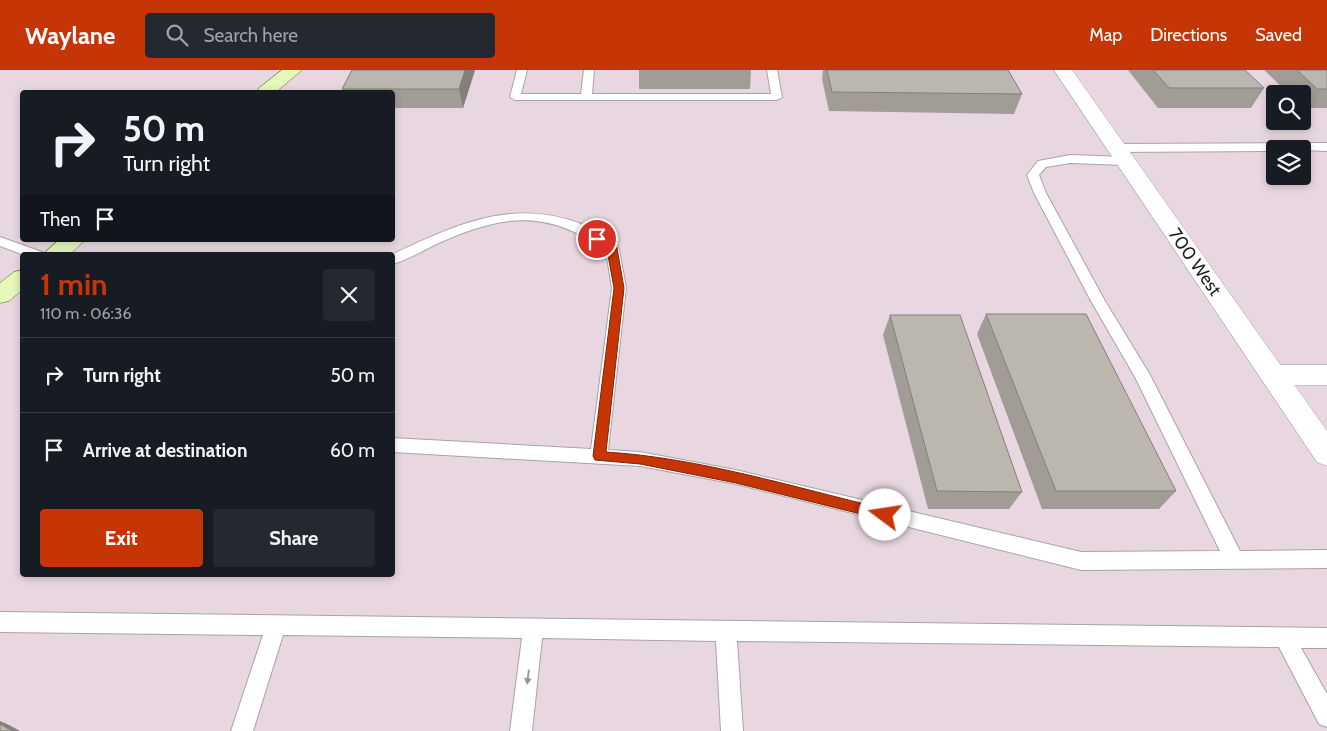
<!DOCTYPE html>
<meta charset="utf-8">
<style>
:root{--surface:#171b24;--page:#242831;--text:#f1f3f6;--muted:#9ea1a6;--line:#363941;--accent:#c63506}
body{margin:0;font-family:Cabin,sans-serif;background:var(--page);color:var(--text);height:100vh;display:flex;flex-direction:column;font-size:19px;white-space:nowrap}
*{box-sizing:border-box;margin:0}
p{font-size:16px;color:var(--muted)}
.icon{flex:none;width:28px;height:28px;fill:none;stroke:currentColor;stroke-width:2;stroke-linecap:round;stroke-linejoin:round}
.map{position:relative;flex:1;overflow:hidden}
.details{position:absolute;left:20px;top:182px;width:375px;height:325px;display:flex;flex-direction:column;background:var(--surface);border-radius:5px;box-shadow:0 2px 8px #0003}
.details>*{flex:none}
.banner{position:absolute;left:20px;top:20px;width:375px;height:152px;border-radius:5px;box-shadow:0 2px 8px #0003;background:#171b24;color:var(--text);overflow:hidden}
.tools{position:absolute;left:1266px;top:15px;display:grid;gap:10px}
.tools a{display:grid;place-items:center;width:45px;height:45px;border-radius:5px;background:var(--surface);box-shadow:0 2px 8px #0003;font-size:25px}
.pin{position:absolute;display:grid;place-items:center;width:42px;height:42px;color:#fff;margin:-21px;border:2px solid #fff;border-radius:50%;box-shadow:0 1px 5px #0007}
.me{position:absolute;width:55px;margin:-28px;rotate:284deg;stroke-linejoin:round;filter:drop-shadow(0 0 4px #0008)}
.turn{display:flex;align-items:center;gap:18px;height:105px;padding:0 20px;font-size:22px}
.turn .icon{width:65px;height:65px;stroke-width:2.5}
.turn b{display:block;font-size:35px;line-height:42px}
.then{display:flex;align-items:center;height:48px;padding:0 20px;background:#0003;gap:10px;font-size:19px}
.round{display:grid;place-items:center;flex:none;width:52px;height:52px;border-radius:5px;background:var(--page)}
.summary{display:flex;align-items:center;justify-content:space-between;height:85px;padding:0 20px}
h1{font-size:30px;font-weight:700;line-height:38px;color:var(--accent)}
.action{display:flex;gap:10px;margin-top:auto;padding:10px 20px}
.action a{flex:1;height:58px;border-radius:5px;background:var(--accent);color:#fff;font-size:20px;font-weight:700;line-height:58px;text-align:center}
.action a+a{background:var(--page);color:var(--text)}
ul{padding:0;list-style:none}
li{display:flex;align-items:center;gap:15px;height:75px;padding:0 20px;border-top:1px solid var(--line)}
li div{flex:1}
li b{display:block;font-size:19px}
li em{font-style:normal}
header{display:flex;align-items:center;gap:30px;box-sizing:border-box;height:70px;padding:0 25px;background:var(--accent);color:#fff}
header strong{font-size:24px}
nav{display:flex;gap:28px;margin-inline-start:auto;font-size:18px}
.search{width:350px;height:45px;background:var(--page);display:flex;align-items:center;gap:12px;box-sizing:border-box;padding:0 18px;border-radius:5px;color:var(--muted);font-size:19px}
.map>svg:first-child{display:block}
.industrial{fill:#e8d7e0;fill-rule:evenodd}
.lines{fill:none;stroke-linecap:round;stroke-linejoin:round}
.service-casing{stroke:#a5a5a5;stroke-width:2}
.minor-casing{stroke:#a5a5a5;stroke-width:1}
.tertiary-casing{stroke:#a5a5a5;stroke-width:1}
.secondary-casing{stroke:#4d7208;stroke-width:1}
.service{fill:#fff;fill-rule:evenodd}
.minor{fill:#fff;fill-rule:evenodd}
.tertiary{fill:#fff;fill-rule:evenodd}
.secondary{fill:#e5f7ba;fill-rule:evenodd}
.wall{fill:#a19d96}
.shaded-wall{fill:#83807a}
.building{fill:#bbb7ae;stroke:#83807a}
.oneway{fill:#9a9a9a}
.route{fill:#c63506;stroke:#812204}
.labels{text-anchor:middle;stroke-width:4;stroke-linejoin:round;paint-order:stroke}
.street-label{font-size:18px;fill:#1e1e1e;stroke:#fff}
</style>
<header>
<strong>Waylane</strong>
<div class="search"><svg class="icon" aria-label="search" viewBox="0 0 24 24"><circle cx="10" cy="10" r="6"/><path d="M15 15l6 6"/></svg>Search here</div>
<nav><a>Map</a><a>Directions</a><a>Saved</a></nav>
</header>
<div class="map">
<svg width="1327" height="661" viewBox="0 0 1327 661">
<rect width="100%" height="100%" fill="#efeee5"/>
<path class="industrial" d="M 0,0 L 1327,0 L 1327,661 L 0,661 ZM 22,22 L 392,22 L 392,170 L 22,170 ZM 1275,24 L 1302,24 L 1302,51 L 1275,51 ZM 1275,79 L 1302,79 L 1302,106 L 1275,106 ZM 22,185 L 392,185 L 392,505 L 22,505 Z"/>
<g class="lines">
<defs>
<g id="service">
<path d="M 517,0 L 527,0 L 521,24 L 581,24 L 584,0 L 594,0 L 592,24 L 771,24 L 767,0 L 777,0 L 782,27 L 777,30 L 515,30 L 510,27 Z"/>
<path d="M 1327,73 L 1327,81 L 1275,79 L 1275,81 L 1116,82 L 1110,78 L 1116,74 Z"/>
<path d="M 1070,85 L 1125,87 L 1131,91 L 1125,95 L 1070,93 L 1046,97 L 1039,105 L 1046,123 L 1105,231 L 1150,305 L 1240,481 L 1327,480 L 1327,498 L 1081,500 L 736,414 L 640,396 L 392,382 L 392,368 L 591,379 L 612,218 L 606,181 C 548,139 504,144 441,172 C 425,179 409,190 392,194 L 391,185 C 453,156 512,127 581,154 C 593,158 611,168 619,179 L 626,218 L 608,380 L 640,382 L 736,400 L 1081,482 L 1220,481 L 1135,307 L 1091,231 L 1034,123 L 1027,105 L 1038,91 Z"/>
<path d="M 0,167 L 42,182 L 44,185 L 24,185 L 0,176 Z"/>
<path d="M 0,542 L 1327,558 L 1327,578 L 1301,578 L 1327,624 L 1327,657 L 1319,654 L 1279,577 L 737,571 L 743,661 L 721,661 L 716,571 L 542,568 L 532,661 L 510,661 L 522,568 L 283,565 L 253,661 L 231,661 L 263,565 L 0,562 Z"/>
</g>
<path id="minor" d="M 1273,295 L 1327,295 L 1327,315 L 1273,315 L 1264,312 L 1260,305 L 1264,298 Z"/>
<path id="tertiary" d="M 1054,0 L 1072,0 L 1327,361 L 1327,396 L 1317,392 Z"/>
<g id="secondary">
<path d="M 282,0 L 302,0 L 276,22 L 256,22 L 259,18 Z"/>
<path d="M 59,170 L 85,170 L 69,185 L 42,185 Z"/>
<path d="M 22,200 L 22,220 L 9,231 L 0,233 L 0,213 L 14,202 Z"/>
</g>
</defs>
<use href="#service" class="service-casing"/>
<use href="#minor" class="minor-casing"/>
<use href="#tertiary" class="tertiary-casing"/>
<use href="#secondary" class="secondary-casing"/>
<use href="#service" class="service"/>
<use href="#minor" class="minor"/>
<use href="#tertiary" class="tertiary"/>
<use href="#secondary" class="secondary"/>
</g>
<g class="wall">
<path d="M 352,0 L 475,0 L 463,38 L 392,38 L 392,22 L 343,22 L 342,19 Z"/>
<path d="M 639,0 L 751,0 L 750,19 L 639,19 Z"/>
<path d="M 823,0 L 1008,0 L 1022,24 L 1014,44 L 829,41 L 822,9 Z"/>
<path d="M 1128,0 L 1245,0 L 1264,18 L 1251,38 L 1158,38 Z"/>
<path d="M 1264,0 L 1327,0 L 1327,38 L 1303,38 L 1302,37 L 1302,24 L 1289,24 Z"/>
<path d="M 986,244 L 1176,421 L 1159,439 L 1042,439 L 977,264 Z"/>
<path d="M 890,245 L 1022,422 L 1009,439 L 928,439 L 883,265 Z"/>
</g>
<g class="shaded-wall">
<path d="M 465,0 L 475,0 L 463,38 L 459,19 Z"/>
<path d="M 0,651 L 9,655 L 20,661 L 12,661 L 0,654 Z"/>
</g>
<g class="building">
<path d="M 352,0 L 465,0 L 459,19 L 342,19 Z"/>
<path d="M 827,0 L 1008,0 L 1022,24 L 832,22 Z"/>
<path d="M 1153,0 L 1245,0 L 1264,18 L 1169,18 Z"/>
<path d="M 1297,0 L 1327,0 L 1327,19 L 1317,19 Z"/>
<path d="M 986,244 L 1086,244 L 1176,421 L 1056,421 Z"/>
<path d="M 890,245 L 960,245 L 1022,422 L 937,421 Z"/>
<path d="M 0,654 L 12,661 L 0,661 Z"/>
</g>
<defs><path id="oneway-solid" d="M-6-.8H1V-3.2L6.5 0L1 3.2V.8H-6Z" transform="scale(1.25)"/></defs>
<use class="oneway" href="#oneway-solid" transform="translate(528 607) rotate(97)"/>
<path class="route" d="M 597,166 L 617,178 L 624,218 L 606,382 C 700,388 793,417 885,439 L 891,445 L 889,449 L 885,450 L 736,413 L 640,394 L 595,390 L 593,386 L 614,218 L 607,180 L 594,171 L 594,167 Z"/>
<g class="labels">
<g class="street-label">
<text transform="translate(1195 192) rotate(55)" y="6">700 West</text>
</g>
</g>
</svg>
<div class="tools">
<a><svg class="icon" aria-label="search" viewBox="0 0 24 24"><circle cx="10" cy="10" r="6"/><path d="M15 15l6 6"/></svg></a>
<a><svg class="icon" aria-label="layers" viewBox="0 0 24 24"><path d="M12 4l9 5-9 5-9-5zM3 14l9 5 9-5"/></svg></a>
</div>
<div class="pin" style="left:597px;top:169px;background:#d93025"><svg class="icon" aria-label="arrive" viewBox="0 0 24 24"><path d="M6 21V4h12l-3 4 3 4H6"/></svg></div>
<svg class="me" style="left:885px;top:445px" viewBox="-20 -20 40 40"><circle r="19" fill="#fff"/><path d="M0-13L10 11 0 6-10 11z" fill="#c63506"/></svg>
<div class="banner">
<div class="turn"><svg class="icon" aria-label="right" viewBox="0 0 24 24"><path d="M7 20v-9h11M14 6l5 5-5 5"/></svg><div><b>50 m</b>Turn right</div></div>
<div class="then">Then<svg class="icon" aria-label="arrive" viewBox="0 0 24 24"><path d="M6 21V4h12l-3 4 3 4H6"/></svg></div>
</div>
<section class="details">
<div class="summary"><div><h1>1 min</h1><p>110 m · 06:36</p></div><a class="round"><svg class="icon" aria-label="close" viewBox="0 0 24 24"><path d="M6 6l12 12M18 6L6 18"/></svg></a></div>
<ul>
<li><svg class="icon" aria-label="right" viewBox="0 0 24 24"><path d="M7 20v-9h11M14 6l5 5-5 5"/></svg><div><b>Turn right</b></div><em>50 m</em></li>
<li><svg class="icon" aria-label="arrive" viewBox="0 0 24 24"><path d="M6 21V4h12l-3 4 3 4H6"/></svg><div><b>Arrive at destination</b></div><em>60 m</em></li>
</ul>
<div class="action"><a>Exit</a><a>Share</a></div>
</section>
</div>
